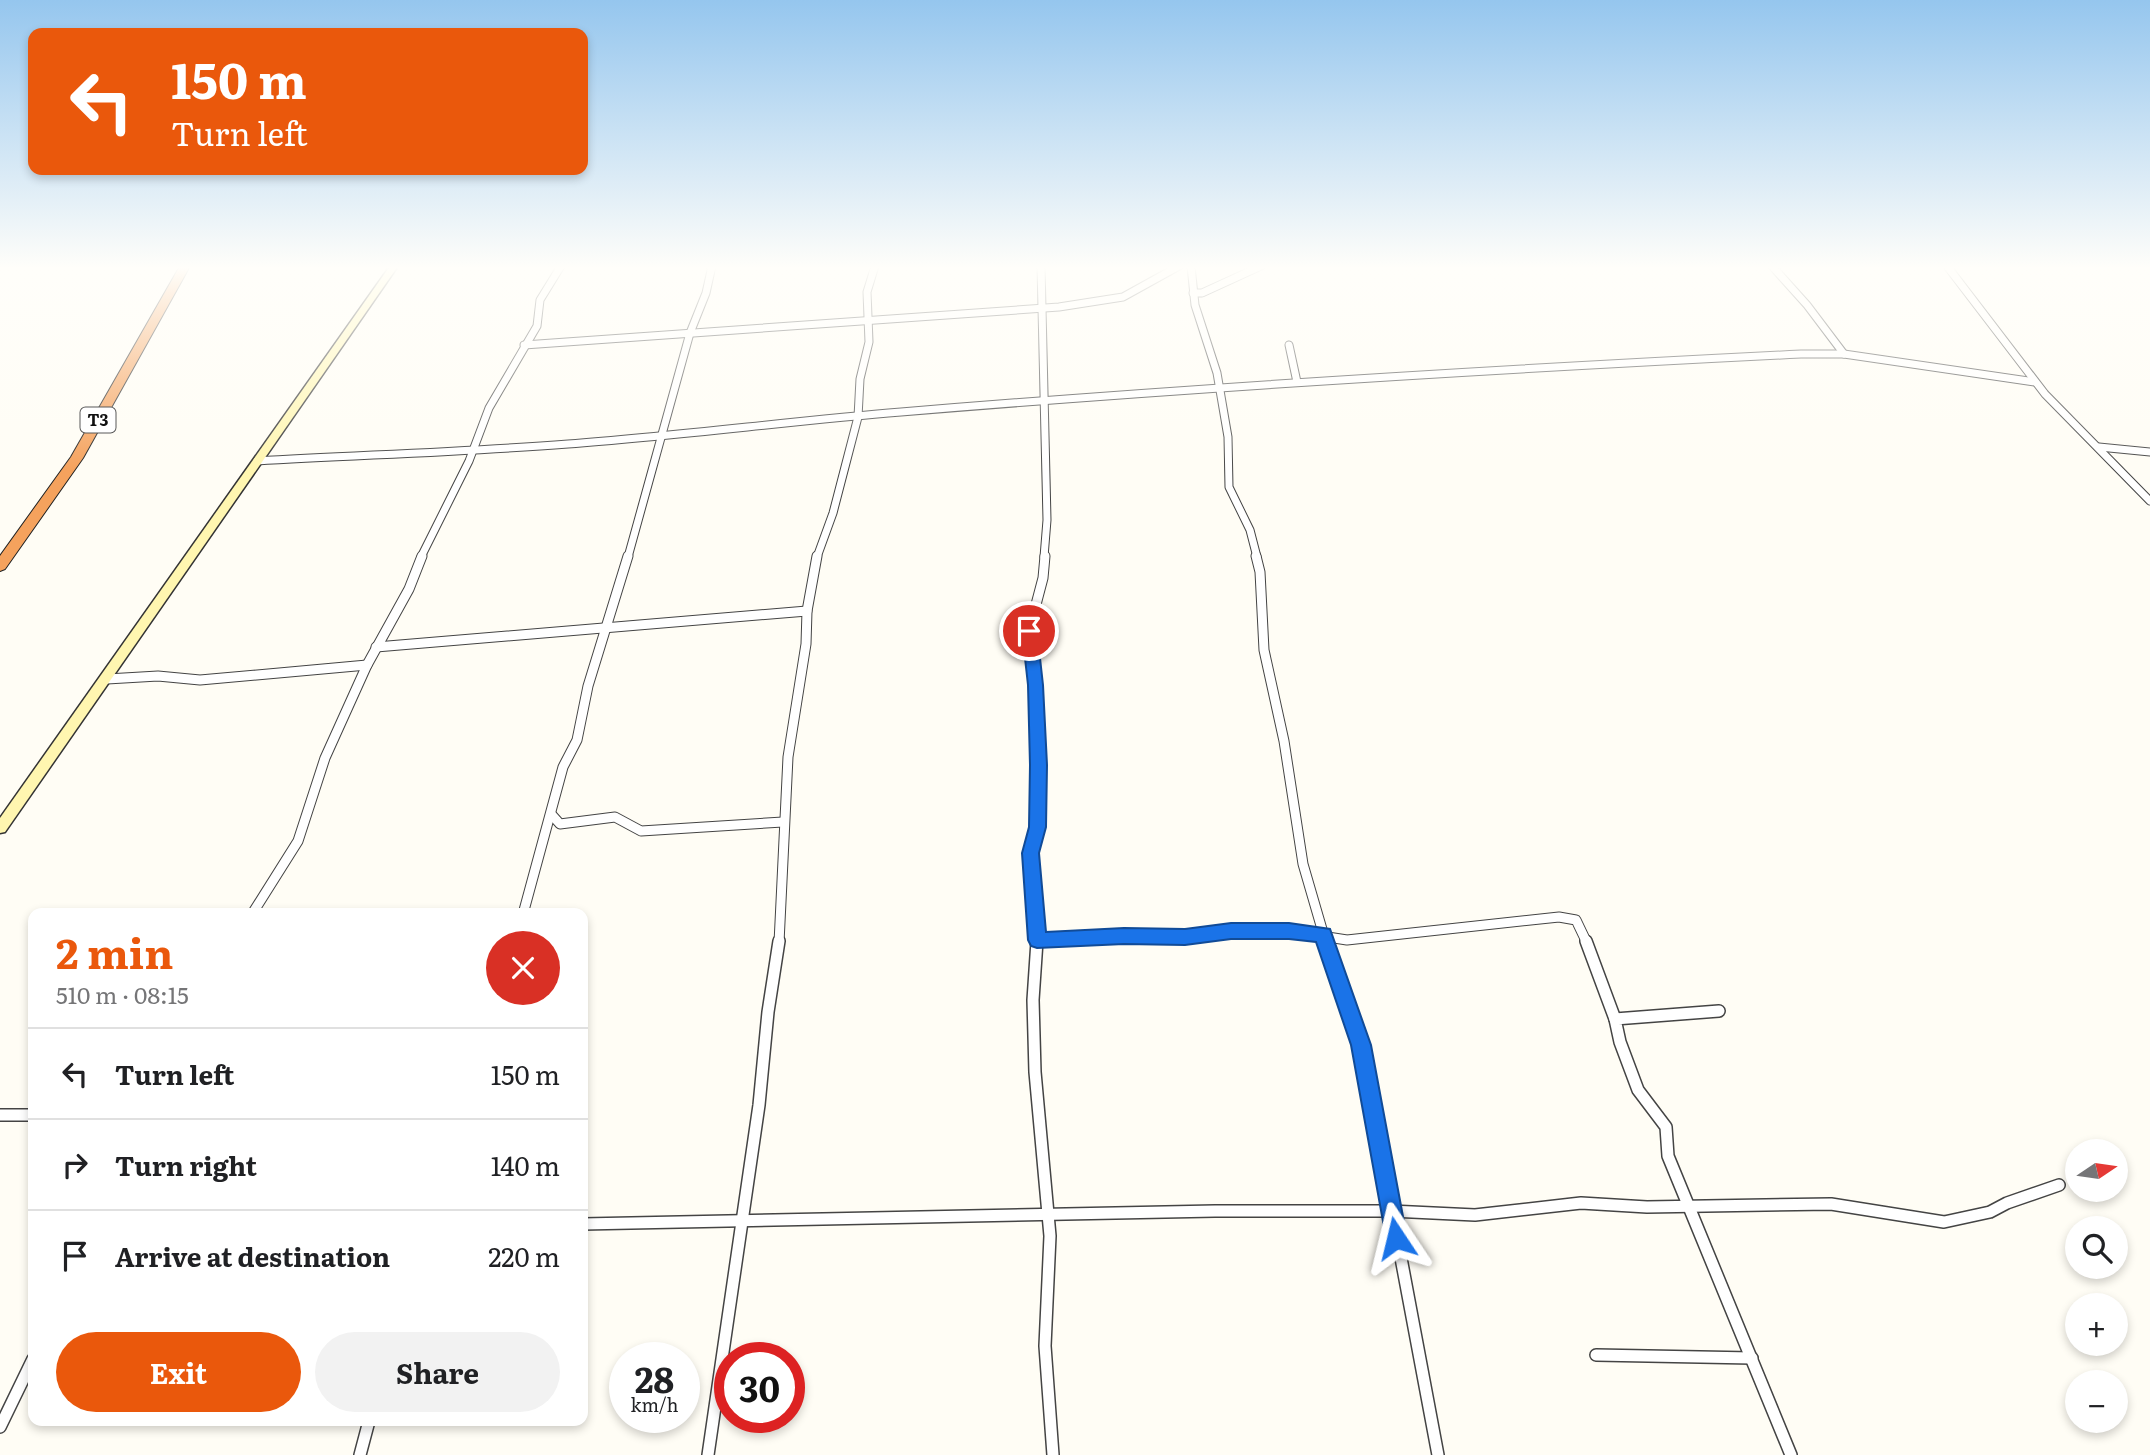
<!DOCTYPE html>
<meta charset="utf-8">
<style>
:root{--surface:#fff;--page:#f2f2f2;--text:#202124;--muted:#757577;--line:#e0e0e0;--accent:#ea580c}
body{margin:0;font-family:Literata,serif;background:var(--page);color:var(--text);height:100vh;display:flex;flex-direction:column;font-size:26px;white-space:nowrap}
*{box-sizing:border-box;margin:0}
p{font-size:23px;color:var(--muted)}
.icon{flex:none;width:38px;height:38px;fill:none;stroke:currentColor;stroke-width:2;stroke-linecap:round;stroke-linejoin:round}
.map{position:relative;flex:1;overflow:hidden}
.panel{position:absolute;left:28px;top:908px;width:560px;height:518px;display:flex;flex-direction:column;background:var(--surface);border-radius:14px;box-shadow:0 4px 10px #0003}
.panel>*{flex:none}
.guide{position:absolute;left:28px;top:28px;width:560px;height:147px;border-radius:14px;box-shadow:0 4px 10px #0003;background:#ea580c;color:#fff;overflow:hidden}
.needle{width:46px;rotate:77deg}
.buttons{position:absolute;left:2065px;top:1139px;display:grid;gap:14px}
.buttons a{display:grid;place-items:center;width:63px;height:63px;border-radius:50%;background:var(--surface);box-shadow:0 4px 10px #0003;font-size:35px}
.speed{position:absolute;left:609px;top:1342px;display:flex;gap:14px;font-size:35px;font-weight:700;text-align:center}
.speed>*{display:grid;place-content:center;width:91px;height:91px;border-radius:50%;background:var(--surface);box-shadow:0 4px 10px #0003;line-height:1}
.speed small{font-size:18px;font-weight:400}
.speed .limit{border:10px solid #d22;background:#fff;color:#111}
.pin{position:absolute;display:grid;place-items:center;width:60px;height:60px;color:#fff;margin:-30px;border:4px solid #fff;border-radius:50%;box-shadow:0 2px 7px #0007}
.me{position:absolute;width:77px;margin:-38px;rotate:350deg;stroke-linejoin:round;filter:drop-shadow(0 0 5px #0008)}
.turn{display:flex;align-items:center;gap:24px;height:147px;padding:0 28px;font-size:32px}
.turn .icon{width:91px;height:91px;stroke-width:2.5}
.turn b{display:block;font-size:49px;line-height:60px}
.round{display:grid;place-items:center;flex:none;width:74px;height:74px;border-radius:37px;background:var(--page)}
.summary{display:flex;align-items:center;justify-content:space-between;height:119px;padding:0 28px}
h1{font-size:42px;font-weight:700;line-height:52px;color:var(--accent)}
.button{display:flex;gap:14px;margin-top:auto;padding:14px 28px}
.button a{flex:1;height:80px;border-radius:42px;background:var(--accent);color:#fff;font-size:28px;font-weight:700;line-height:80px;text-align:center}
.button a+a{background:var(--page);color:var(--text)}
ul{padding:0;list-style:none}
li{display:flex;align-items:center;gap:21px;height:91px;padding:0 28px;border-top:2px solid var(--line)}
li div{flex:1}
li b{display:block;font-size:26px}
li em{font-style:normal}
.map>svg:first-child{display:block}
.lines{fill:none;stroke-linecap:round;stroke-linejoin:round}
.street-far2-casing{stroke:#444;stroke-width:9}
.street-far1-casing{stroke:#444;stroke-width:11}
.street-casing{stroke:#444;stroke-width:14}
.secondary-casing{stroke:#333;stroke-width:3}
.highway-casing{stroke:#222;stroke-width:2}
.street-far2{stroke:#fff;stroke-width:7}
.street-far1{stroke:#fff;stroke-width:9}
.street{stroke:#fff;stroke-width:11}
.secondary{fill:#fff6b0;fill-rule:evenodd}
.highway{fill:#f5a25d;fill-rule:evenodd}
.route{fill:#1a73e8;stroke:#114b97;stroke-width:2}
.labels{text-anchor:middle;stroke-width:7;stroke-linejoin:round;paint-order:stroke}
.shield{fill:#fff;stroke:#585858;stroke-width:2}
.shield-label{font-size:16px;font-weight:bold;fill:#111}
</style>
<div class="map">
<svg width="2150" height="1455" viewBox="0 0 2150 1455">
<rect width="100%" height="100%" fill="#fffdf5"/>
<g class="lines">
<defs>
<g id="street-far2">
<path d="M 1041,266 L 1047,520 L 1044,557"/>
<path d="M 1191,266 L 1195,305 L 1217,373 L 1228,437 L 1229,487 L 1250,530 L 1257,557"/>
<path d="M 1772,266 L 1807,305 L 1844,354"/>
<path d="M 1947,266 L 2045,394 L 2150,501"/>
<path d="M 1193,293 L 1202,293 L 1261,266"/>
<path d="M 524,345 L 1059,307 L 1123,297 L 1179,266"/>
<path d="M 1289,345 L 1297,382"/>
<path d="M 2099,447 L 2150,452"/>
<path d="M 257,461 C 361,455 464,452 568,444 C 679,436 790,421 901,412 C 1201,387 1500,369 1801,354 L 1844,354 L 2035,382"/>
<path d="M 421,557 L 469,461 L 489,408 L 537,326 L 540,300 L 561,266"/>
<path d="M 628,557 L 690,333 L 706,293 L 712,266"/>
<path d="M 817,557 L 833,513 L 858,417 L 860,379 L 869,342 L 867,292 L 875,266"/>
</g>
<g id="street-far1">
<path d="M 1256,556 L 1260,572 L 1264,650 L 1284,741 L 1303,864 L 1326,943"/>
<path d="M 376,647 L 807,611"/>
<path d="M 107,679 L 158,676 L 200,680 L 367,665"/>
<path d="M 551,814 L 560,824 L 615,817 L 641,831 L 783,822"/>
<path d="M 252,914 L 298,841 L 325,758 L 367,665 L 409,589 L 422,556"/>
<path d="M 523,914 L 563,767 L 577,740 L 588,686 L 628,556"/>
<path d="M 1037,940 L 1124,936 L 1185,937 L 1231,931 L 1289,931 L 1347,940 L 1559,917 L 1576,920 L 1587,943"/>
<path d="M 779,943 L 788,757 L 806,644 L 807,611 L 817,556"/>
<path d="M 1037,943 L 1030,853 L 1039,810 L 1036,685 L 1029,631 L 1043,578 L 1045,556"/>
</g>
<g id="street">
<path d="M 1037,941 L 1033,1000 L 1035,1072 L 1050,1236 L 1045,1346 L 1053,1455"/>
<path d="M 1325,941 L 1361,1045 L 1438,1455"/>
<path d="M 1586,941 L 1615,1019"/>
<path d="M 1719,1011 L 1615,1019 L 1620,1042 L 1638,1090 L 1666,1127 L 1668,1156 L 1791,1455"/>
<path d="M 0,1115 L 33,1115"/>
<path d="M 583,1224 L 1215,1211 L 1391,1211 L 1475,1215 L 1581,1203 L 1647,1207 L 1831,1204 L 1944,1222 L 1990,1212 L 2007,1203 L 2059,1185"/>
<path d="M 1596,1355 L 1752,1358"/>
<path d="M 0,1427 L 33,1359"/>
<path d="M 360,1455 L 369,1421"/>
<path d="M 708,1455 L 759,1105 L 768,1012 L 779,941"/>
</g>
<path id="secondary" d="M 390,266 L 398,266 L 5,832 L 0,833 L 0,818 Z"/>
<path id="highway" d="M 180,266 L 190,266 L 83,458 L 5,569 L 0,571 L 0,556 L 71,457 Z"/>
</defs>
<use href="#street-far2" class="street-far2-casing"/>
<use href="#street-far1" class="street-far1-casing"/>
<use href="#street" class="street-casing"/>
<use href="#secondary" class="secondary-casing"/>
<use href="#highway" class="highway-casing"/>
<use href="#street-far2" class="street-far2"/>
<use href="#street-far1" class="street-far1"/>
<use href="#street" class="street"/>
<use href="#secondary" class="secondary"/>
<use href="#highway" class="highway"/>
</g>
<linearGradient id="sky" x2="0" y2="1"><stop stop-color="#95c6ee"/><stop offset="0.57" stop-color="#fffefa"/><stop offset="1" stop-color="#fffefa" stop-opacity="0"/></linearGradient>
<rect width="2150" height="470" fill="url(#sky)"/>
<path class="route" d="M 1029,626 L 1037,631 L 1043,685 L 1047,765 L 1046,827 L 1039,853 L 1046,932 L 1124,928 L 1185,929 L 1231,923 L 1289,923 L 1330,929 L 1371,1045 L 1407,1238 L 1404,1246 L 1396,1249 L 1389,1246 L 1386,1238 L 1351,1045 L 1316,942 L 1289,939 L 1231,939 L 1185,945 L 1124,944 L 1037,948 L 1031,946 L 1028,940 L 1022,853 L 1029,827 L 1030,765 L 1028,685 L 1022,631 Z"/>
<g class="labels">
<rect class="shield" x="80.5" y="407.5" width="35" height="25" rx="5"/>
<g class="shield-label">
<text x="98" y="426">T3</text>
</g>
</g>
</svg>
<div class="buttons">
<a><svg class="needle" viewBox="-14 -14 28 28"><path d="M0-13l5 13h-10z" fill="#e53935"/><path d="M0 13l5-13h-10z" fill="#757577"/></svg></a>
<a><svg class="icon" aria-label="search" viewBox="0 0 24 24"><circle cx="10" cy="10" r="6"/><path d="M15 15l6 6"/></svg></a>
<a>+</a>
<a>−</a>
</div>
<div class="speed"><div>28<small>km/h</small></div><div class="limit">30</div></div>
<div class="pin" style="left:1029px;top:631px;background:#d93025"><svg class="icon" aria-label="arrive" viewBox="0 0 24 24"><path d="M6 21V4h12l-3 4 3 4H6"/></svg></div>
<svg class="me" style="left:1396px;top:1238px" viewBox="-20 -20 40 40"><path d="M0-17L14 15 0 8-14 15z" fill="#1a73e8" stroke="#fff" stroke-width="4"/></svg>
<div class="guide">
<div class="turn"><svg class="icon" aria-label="left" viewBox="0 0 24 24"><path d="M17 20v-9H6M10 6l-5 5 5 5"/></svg><div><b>150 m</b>Turn left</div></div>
</div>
<section class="panel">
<div class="summary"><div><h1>2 min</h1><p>510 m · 08:15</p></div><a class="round" style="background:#d93025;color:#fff"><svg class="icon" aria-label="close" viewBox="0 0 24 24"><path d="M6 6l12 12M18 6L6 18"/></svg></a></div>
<ul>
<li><svg class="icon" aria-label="left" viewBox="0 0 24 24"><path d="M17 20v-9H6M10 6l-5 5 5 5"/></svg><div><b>Turn left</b></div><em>150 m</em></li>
<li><svg class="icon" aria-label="right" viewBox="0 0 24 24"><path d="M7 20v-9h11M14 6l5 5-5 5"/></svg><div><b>Turn right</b></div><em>140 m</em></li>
<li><svg class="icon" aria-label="arrive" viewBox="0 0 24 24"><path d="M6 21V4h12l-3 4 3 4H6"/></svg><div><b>Arrive at destination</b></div><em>220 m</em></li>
</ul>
<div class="button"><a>Exit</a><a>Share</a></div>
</section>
</div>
